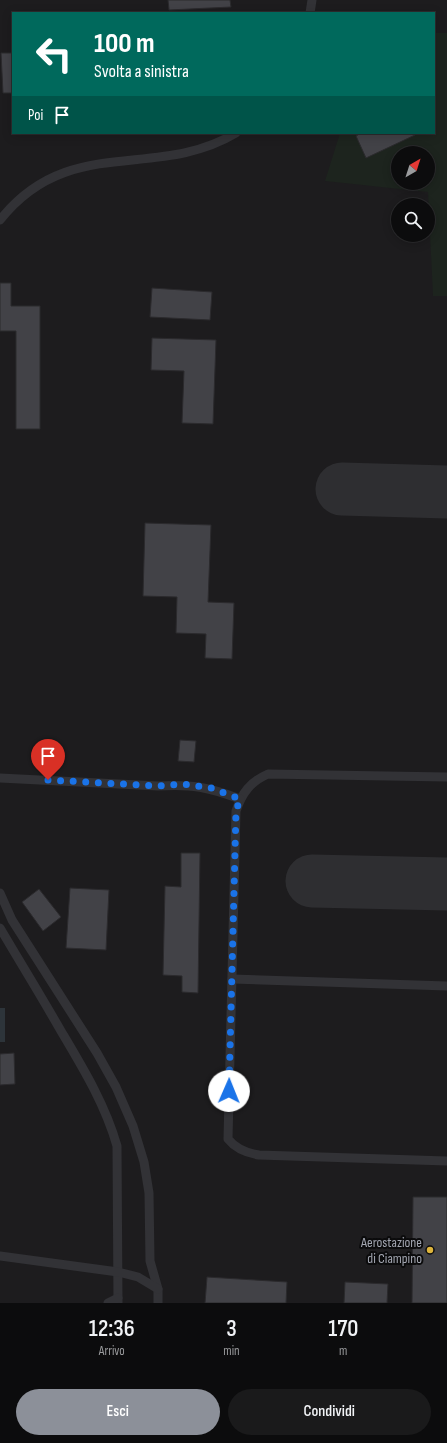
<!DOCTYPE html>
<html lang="it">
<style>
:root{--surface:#0c0c0d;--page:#1a1a1b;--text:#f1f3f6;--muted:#9a9b9d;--line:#2c2c2e;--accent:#8c9099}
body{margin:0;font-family:"Sofia Sans Condensed",sans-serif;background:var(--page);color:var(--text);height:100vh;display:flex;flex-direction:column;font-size:15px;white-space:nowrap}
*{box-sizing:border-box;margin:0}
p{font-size:13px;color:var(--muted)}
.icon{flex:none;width:22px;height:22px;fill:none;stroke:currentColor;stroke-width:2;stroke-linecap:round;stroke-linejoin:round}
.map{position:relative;height:1303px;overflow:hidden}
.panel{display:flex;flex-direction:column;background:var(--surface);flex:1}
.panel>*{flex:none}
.hud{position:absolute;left:12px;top:12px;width:423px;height:122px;border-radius:0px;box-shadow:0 2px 10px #0003,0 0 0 1px var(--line);background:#00695c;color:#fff;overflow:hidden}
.needle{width:26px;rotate:39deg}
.fabs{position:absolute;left:391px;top:146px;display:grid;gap:8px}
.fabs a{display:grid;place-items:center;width:44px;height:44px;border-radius:50%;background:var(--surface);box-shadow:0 2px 10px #0003,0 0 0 1px var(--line);font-size:20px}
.pin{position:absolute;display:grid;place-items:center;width:34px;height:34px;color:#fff;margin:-41px -17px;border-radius:50% 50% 50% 0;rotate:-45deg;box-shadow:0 0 4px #0007}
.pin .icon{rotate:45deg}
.me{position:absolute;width:44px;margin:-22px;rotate:1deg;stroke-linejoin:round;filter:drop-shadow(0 0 3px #0008)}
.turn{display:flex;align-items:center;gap:14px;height:84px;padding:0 16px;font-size:18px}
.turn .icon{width:52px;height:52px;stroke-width:2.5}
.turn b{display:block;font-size:28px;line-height:34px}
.then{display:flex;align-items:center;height:38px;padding:0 16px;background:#0003;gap:8px;font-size:15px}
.eta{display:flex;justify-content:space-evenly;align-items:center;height:68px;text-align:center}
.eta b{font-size:24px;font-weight:600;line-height:28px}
.primary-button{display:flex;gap:8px;margin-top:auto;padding:8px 16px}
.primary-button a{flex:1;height:46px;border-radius:24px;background:var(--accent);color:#fff;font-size:16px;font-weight:600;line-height:46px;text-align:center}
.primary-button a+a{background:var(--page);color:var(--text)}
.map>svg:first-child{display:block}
.built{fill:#1d1c1e;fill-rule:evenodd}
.green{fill:#1d241e;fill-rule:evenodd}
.water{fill:#2d343a}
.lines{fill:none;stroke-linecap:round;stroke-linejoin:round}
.taxiway{stroke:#2e2e31;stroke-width:53}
.building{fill:#424247;stroke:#2b2a2d}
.lane{stroke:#323236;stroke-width:9}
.route{stroke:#1a73e8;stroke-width:7;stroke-dasharray:0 12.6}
.poi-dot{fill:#ddb43c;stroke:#0b0b0c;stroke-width:1.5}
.labels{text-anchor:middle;stroke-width:4;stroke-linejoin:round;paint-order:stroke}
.poi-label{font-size:14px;fill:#a3a6b1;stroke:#0b0b0c;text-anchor:end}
</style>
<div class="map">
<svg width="447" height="1303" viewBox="0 0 447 1303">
<rect width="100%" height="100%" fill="#101011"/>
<path class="built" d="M 0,0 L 447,0 L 447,1303 L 0,1303 ZM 13,13 L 434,13 L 434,133 L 13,133 ZM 398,153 L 428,153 L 428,183 L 398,183 ZM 398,205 L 428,205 L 428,235 L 398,235 Z"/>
<path class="green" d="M 434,33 L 447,33 L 447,296 L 433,296 L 428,192 L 325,181 L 340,133 L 434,133 ZM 398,153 L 428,153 L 428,183 L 398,183 Z"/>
<rect class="water" x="0" y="1008" width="5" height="34"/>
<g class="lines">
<g class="taxiway">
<path d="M 342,489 L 447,492"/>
<path d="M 312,881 L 447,884"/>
</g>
</g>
<g class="building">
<path d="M 168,0 L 230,0 L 231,7 L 169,10 Z"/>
<path d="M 1,53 L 13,53 L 13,93 L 3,93 Z"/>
<path d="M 361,133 L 415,133 L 415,135 L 366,158 L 356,136 Z"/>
<path d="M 0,283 L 11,283 L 11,306 L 40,306 L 40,429 L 16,429 L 16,331 L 0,331 Z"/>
<path d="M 152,288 L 212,292 L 210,320 L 150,317 Z"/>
<path d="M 152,338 L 216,340 L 213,424 L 182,423 L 184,371 L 151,370 Z"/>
<path d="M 145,523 L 211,525 L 208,602 L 234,603 L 232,659 L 205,658 L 206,634 L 176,633 L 177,597 L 143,596 Z"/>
<path d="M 180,740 L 196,741 L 194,762 L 178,761 Z"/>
<path d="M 181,853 L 200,853 L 198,993 L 182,992 L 182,976 L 163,975 L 165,886 L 181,887 Z"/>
<path d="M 70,888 L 109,890 L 106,950 L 66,948 Z"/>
<path d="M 39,889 L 61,917 L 43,931 L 22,902 Z"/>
<path d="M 14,1053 L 15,1084 L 0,1085 L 0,1054 Z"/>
<path d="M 413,1197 L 447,1197 L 447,1303 L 412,1303 Z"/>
<path d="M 207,1277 L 287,1282 L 286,1303 L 205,1303 Z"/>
<path d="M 345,1282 L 388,1284 L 387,1303 L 344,1303 Z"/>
</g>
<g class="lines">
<g class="lane">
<path d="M 310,13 L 312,0"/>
<path d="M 0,220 C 69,133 156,181 236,133"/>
<path d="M 447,777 L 268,774 C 250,782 242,793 236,811 L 228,1139 C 236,1149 246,1153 259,1155 L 447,1161"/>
<path d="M 0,778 L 158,786 C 192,784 208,787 240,799"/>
<path d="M 0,893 L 12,920 L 97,1053 L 116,1087 L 133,1126 L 144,1162 L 149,1193 L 150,1261 L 158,1289 L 158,1303"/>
<path d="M 0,928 C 20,962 41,996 61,1031 C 83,1068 105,1104 117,1146 L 118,1303"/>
<path d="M 232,979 L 447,986"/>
<path d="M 0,1256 L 118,1272 L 138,1277 L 158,1289"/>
<path d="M 108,1303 L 118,1298"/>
</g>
</g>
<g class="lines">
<path class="route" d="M 48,780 L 158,786 L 183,784 L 211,788 L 240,799 L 236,811 L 229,1091"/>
</g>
<circle class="poi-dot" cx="430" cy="1250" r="4"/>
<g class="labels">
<g class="poi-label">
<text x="422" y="1247">Aerostazione<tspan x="422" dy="16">di Ciampino</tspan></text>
</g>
</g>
</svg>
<div class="fabs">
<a><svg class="needle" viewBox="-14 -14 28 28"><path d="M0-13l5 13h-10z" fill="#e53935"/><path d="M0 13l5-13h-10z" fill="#9a9b9d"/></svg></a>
<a><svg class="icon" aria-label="search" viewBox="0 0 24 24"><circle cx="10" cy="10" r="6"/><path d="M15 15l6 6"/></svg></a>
</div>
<div class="pin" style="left:48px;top:780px;background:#d93025"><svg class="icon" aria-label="arrive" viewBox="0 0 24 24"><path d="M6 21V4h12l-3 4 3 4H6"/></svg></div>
<svg class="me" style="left:229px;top:1091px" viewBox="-20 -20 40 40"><circle r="19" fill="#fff"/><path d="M0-13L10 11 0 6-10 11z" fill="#1a73e8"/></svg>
<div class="hud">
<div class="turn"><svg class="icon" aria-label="left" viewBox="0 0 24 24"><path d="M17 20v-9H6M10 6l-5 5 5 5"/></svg><div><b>100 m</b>Svolta a sinistra</div></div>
<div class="then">Poi<svg class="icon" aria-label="arrive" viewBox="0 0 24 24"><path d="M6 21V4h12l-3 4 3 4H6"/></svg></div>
</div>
</div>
<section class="panel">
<div class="eta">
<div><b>12:36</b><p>Arrivo</p></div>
<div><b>3</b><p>min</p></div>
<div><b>170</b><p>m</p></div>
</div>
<div class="primary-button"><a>Esci</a><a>Condividi</a></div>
</section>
